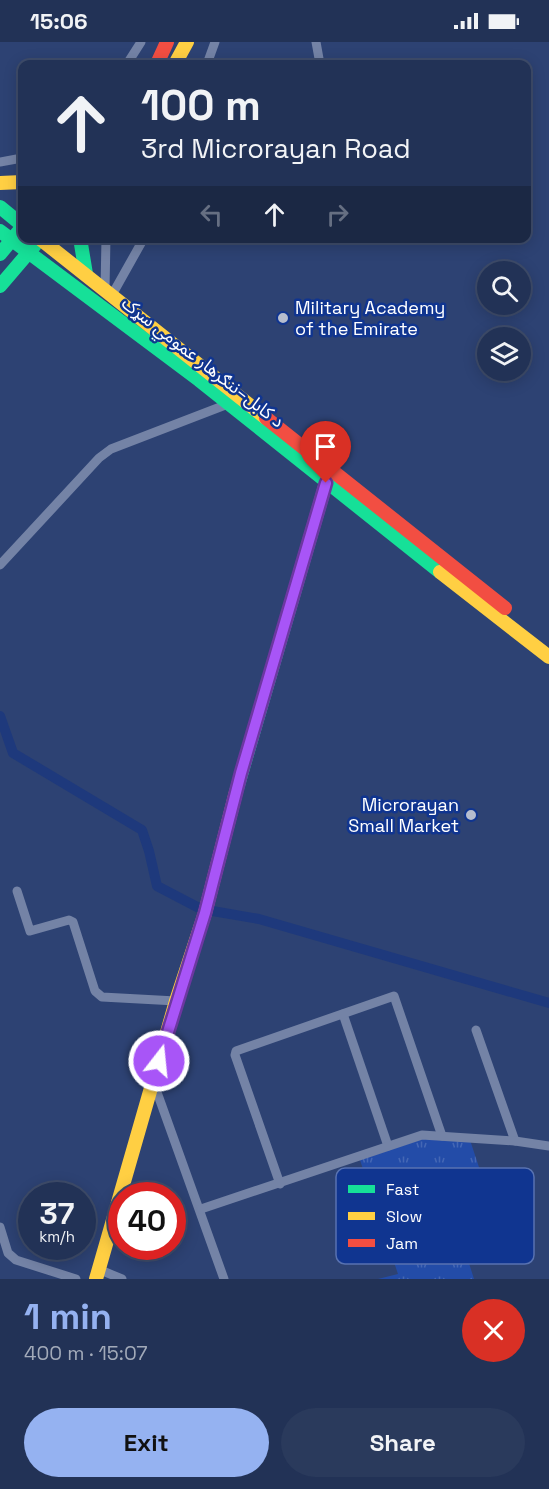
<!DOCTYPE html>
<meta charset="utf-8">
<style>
:root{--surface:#223256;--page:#2a3a5c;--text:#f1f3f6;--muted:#a2aab9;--line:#3f4d6c;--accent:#95b2f1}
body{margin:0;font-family:"Space Grotesk","Noto Sans Arabic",sans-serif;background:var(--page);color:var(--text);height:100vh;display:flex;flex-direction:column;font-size:22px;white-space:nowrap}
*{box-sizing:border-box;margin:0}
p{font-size:20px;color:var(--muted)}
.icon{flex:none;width:33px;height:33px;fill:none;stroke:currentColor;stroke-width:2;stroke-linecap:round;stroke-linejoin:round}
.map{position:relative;height:1237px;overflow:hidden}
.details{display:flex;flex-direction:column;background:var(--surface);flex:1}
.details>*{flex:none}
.hud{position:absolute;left:18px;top:18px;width:513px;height:183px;border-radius:12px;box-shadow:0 3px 15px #0003,0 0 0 2px var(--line);background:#223256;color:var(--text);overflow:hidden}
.buttons{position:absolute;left:477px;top:219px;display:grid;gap:12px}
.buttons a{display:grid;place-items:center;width:54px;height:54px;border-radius:50%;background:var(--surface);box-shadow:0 3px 15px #0003,0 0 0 2px var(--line);font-size:30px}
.speed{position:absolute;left:18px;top:1140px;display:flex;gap:12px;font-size:30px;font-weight:700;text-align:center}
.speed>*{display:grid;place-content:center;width:78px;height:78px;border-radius:50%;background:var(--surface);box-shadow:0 3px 15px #0003,0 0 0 2px var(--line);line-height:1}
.speed small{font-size:15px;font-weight:400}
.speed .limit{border:9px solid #d22;background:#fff;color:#111}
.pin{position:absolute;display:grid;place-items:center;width:51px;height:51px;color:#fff;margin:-62px -26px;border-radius:50% 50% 50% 0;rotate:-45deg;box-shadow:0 0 6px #0007}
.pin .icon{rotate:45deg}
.me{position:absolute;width:66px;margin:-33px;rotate:16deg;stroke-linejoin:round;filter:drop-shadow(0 0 4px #0008)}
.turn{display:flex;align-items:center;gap:21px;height:126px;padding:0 24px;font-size:27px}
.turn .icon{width:78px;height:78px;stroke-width:2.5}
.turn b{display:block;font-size:42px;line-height:51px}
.lanes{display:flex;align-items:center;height:57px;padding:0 24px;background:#0003;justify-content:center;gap:30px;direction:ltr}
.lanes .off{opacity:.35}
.round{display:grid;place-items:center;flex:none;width:63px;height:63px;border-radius:32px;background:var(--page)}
.head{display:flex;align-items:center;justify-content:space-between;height:102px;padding:0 24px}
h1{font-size:36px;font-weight:700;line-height:45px;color:var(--accent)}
.cta{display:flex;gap:12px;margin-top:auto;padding:12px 24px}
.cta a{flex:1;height:69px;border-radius:36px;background:var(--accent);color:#111;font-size:24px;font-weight:700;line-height:69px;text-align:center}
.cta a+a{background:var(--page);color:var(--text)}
.status{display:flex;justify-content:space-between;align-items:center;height:42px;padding:0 30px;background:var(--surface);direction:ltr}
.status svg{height:16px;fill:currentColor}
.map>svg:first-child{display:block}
.grass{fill:url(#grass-tufts)}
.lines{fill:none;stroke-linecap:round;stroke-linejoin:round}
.canal{stroke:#1e397c;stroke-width:10}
.street{stroke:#7483a6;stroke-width:9}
.fast{stroke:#16e098;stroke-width:14}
.slow{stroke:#ffcf43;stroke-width:14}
.jam{stroke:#f24e42;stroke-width:14}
.route-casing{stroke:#6d37a1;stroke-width:15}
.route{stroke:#a855f7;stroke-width:10}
.poi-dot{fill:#b6bdce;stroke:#103590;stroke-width:2}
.labels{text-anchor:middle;stroke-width:5;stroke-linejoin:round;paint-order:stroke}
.poi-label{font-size:18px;fill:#fff;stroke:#103590;text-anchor:start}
.street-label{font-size:18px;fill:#fff;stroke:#103590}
.key{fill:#103590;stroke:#5872b1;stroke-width:1.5}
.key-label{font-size:16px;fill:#fff}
</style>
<div class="status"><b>15:06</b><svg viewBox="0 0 49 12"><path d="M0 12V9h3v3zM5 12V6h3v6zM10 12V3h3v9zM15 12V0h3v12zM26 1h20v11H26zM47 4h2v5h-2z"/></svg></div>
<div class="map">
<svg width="549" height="1237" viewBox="0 0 549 1237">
<defs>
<pattern id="grass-tufts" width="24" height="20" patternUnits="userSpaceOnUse" patternTransform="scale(1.5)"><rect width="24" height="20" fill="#234ca8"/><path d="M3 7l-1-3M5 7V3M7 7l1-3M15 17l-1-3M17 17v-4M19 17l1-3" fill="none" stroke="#4467b5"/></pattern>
</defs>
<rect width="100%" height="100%" fill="#2d4273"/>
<path class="grass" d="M 425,1096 L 470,1098 L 503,1198 L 466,1212 L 474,1237 L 378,1237 L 398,1232 L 360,1118 Z"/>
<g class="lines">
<path class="canal" d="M 0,674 L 13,711 L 142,788 L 149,809 L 157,844 L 201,867 L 259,877 L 549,961"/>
<g class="street">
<path d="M 316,0 L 320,22"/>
<path d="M 127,22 L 141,0"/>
<path d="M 207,22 L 215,0"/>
<path d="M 0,120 L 22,116"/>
<path d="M 105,247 L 106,196"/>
<path d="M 112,253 L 144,196"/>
<path d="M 0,523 L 99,416 L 111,407 L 228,362"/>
<path d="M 17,849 L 30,889 L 69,878 L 73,880 L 95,949 L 102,955 L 176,959"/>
<path d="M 343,972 L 388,1104"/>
<path d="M 476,988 L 515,1099"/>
<path d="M 153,1039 L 224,1237"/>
<path d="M 280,1142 L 235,1013 L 236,1009 L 394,954 L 442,1094"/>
<path d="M 201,1167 L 422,1093 L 515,1099 L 549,1104"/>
<path d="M 0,1185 L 8,1211 L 16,1218 L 76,1237"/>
<path d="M 98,1227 L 122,1237"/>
</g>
<g class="fast">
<path d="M 0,165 L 22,183"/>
<path d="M 0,189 L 199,338 L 440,530"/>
<path d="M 80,196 L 86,232"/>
<path d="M 0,212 L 19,189"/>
<path d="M 0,244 L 35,203"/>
<path d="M 236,750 L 326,441"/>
</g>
<g class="slow">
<path d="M 175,22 L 187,0"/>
<path d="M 0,141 L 22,140"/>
<path d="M 39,196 L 266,376"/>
<path d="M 440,530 L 549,615"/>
<path d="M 96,1237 L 176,959 L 205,871 L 236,750"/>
</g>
<g class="jam">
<path d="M 157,22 L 167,0"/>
<path d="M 266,376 L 505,566"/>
</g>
</g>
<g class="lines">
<defs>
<path id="route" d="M 159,1019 L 205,871 L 241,731 L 326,441"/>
</defs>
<use href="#route" class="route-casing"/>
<use href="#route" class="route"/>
</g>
<g class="poi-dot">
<circle cx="283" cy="276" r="6"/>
<circle cx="471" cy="773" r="6"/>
</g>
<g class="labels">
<g class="poi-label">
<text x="295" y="272">Military Academy<tspan x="295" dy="21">of the Emirate</tspan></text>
<text x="459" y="769" text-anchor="end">Microrayan<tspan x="459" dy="21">Small Market</tspan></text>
</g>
<g class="street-label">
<text transform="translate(203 320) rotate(38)" y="6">د کابل–ننګرهار عمومي سړک</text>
</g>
</g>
<rect x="336" y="1126" width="198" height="96" rx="9" class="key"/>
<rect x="348" y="1143" width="27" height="8" fill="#16e098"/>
<rect x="348" y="1170" width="27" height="8" fill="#ffcf43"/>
<rect x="348" y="1197" width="27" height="8" fill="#f24e42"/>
<g class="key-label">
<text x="386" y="1153">Fast</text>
<text x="386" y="1180">Slow</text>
<text x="386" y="1207">Jam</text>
</g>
</svg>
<div class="buttons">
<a><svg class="icon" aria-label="search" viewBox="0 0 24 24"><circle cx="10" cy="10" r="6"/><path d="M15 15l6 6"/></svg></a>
<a><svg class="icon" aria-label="layers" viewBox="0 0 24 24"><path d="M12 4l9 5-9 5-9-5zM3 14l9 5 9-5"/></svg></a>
</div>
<div class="speed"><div>37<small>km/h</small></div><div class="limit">40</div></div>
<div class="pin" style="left:326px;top:441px;background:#d93025"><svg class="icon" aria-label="arrive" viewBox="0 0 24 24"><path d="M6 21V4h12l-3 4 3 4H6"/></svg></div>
<svg class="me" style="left:159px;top:1019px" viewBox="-20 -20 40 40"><circle r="17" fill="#a855f7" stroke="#fff" stroke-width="3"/><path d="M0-11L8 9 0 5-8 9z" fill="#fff"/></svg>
<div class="hud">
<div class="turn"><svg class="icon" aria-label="ahead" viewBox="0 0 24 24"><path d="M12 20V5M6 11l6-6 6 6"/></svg><div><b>100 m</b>3rd Microrayan Road</div></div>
<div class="lanes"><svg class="icon off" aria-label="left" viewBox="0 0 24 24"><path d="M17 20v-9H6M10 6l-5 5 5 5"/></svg><svg class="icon" aria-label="ahead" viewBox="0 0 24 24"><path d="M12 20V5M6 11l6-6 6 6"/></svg><svg class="icon off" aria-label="right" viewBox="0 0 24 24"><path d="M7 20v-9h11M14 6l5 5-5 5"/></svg></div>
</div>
</div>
<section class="details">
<div class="head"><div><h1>1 min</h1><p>400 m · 15:07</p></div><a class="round" style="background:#d93025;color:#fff"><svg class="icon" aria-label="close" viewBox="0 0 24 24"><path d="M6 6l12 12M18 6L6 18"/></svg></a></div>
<div class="cta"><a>Exit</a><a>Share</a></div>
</section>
